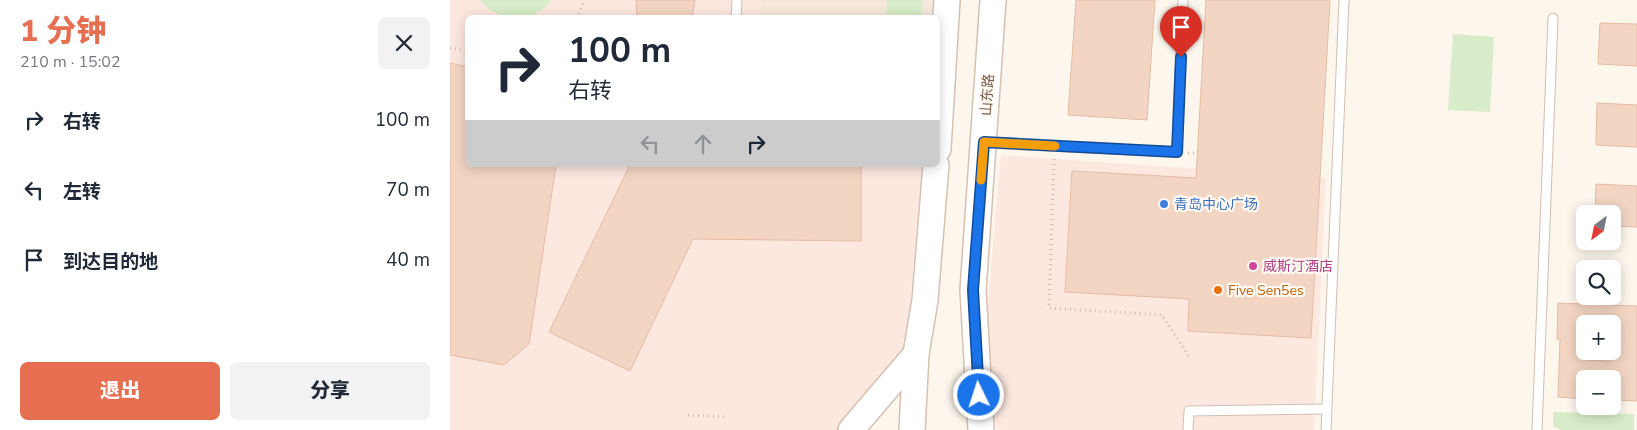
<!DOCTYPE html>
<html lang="zh">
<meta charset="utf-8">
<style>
:root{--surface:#fff;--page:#f2f2f3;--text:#1f2937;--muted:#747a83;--accent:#e76f51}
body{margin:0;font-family:"Nunito Sans","Noto Sans SC",sans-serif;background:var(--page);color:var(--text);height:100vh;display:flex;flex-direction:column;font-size:19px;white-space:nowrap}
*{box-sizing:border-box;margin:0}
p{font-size:16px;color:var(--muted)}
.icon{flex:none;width:28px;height:28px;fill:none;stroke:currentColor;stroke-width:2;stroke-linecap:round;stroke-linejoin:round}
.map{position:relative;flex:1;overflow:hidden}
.sheet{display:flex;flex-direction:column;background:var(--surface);width:450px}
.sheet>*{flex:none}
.guide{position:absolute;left:15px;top:15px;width:475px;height:152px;border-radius:8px;box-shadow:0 2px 12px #0003;background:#fff;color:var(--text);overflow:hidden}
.needle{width:32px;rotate:212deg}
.fabs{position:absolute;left:1126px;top:205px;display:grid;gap:10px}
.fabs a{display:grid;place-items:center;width:45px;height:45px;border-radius:8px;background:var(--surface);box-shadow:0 2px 12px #0003;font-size:25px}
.pin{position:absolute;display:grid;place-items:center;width:42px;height:42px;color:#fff;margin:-51px -21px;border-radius:50% 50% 50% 0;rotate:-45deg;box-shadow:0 0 5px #0007}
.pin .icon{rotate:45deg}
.me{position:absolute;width:55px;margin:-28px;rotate:356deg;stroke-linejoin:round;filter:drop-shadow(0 0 4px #0008)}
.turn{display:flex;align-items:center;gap:18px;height:105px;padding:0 20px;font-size:22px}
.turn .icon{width:65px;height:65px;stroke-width:2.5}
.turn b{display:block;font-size:35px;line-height:42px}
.lanes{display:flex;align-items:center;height:48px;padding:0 20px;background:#0003;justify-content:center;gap:25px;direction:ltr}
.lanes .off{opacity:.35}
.round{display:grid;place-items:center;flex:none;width:52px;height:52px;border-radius:8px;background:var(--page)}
.overview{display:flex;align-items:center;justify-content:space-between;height:85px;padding:0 20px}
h1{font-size:30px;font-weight:800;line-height:38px;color:var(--accent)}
.button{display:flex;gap:10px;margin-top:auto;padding:10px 20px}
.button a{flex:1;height:58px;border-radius:8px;background:var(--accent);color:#fff;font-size:20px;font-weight:800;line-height:58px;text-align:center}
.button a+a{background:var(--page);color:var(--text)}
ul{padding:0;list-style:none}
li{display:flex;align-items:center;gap:15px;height:70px;padding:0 20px}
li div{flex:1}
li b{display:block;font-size:19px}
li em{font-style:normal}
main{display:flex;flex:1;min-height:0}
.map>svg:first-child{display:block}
.residential{fill:#f5e8da}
.commercial{fill:#fde8e0}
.green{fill:#d8ecc9}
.building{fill:#f3d5c3;stroke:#e6bba3;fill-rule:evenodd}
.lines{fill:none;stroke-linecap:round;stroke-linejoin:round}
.lane-casing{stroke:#d1beb0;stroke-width:11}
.secondary-casing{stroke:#d6c0b0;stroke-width:28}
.path{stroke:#d9b8a5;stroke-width:3;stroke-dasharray:1 4;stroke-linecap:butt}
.lane{stroke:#fff;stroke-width:9}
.secondary{stroke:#fff;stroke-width:25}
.route-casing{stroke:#114b97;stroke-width:12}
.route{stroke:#1a73e8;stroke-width:9}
.slow{stroke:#f59e0b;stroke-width:9}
.shop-dot{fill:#3f7fe0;stroke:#fffaf3;stroke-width:2}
.hotel-dot{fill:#d1479c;stroke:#fffaf3;stroke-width:2}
.food-dot{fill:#e8710a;stroke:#fffaf3;stroke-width:2}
.labels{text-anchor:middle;stroke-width:4.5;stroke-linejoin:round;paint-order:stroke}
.street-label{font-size:14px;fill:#7a5c4d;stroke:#fffaf3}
.shop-label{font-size:14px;fill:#366cbe;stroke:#fffaf3;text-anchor:start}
.hotel-label{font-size:14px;fill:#b23c85;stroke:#fffaf3;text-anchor:start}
.food-label{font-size:14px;fill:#c56008;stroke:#fffaf3;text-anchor:start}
</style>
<main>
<section class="sheet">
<div class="overview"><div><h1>1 分钟</h1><p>210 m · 15:02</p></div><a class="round"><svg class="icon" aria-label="close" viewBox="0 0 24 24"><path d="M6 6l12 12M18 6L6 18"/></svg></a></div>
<ul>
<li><svg class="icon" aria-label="right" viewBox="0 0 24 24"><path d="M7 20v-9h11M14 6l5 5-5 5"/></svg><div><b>右转</b></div><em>100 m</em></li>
<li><svg class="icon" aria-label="left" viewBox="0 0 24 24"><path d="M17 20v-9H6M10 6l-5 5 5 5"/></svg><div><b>左转</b></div><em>70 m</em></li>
<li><svg class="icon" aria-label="arrive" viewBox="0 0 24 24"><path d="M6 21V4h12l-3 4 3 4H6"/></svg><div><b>到达目的地</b></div><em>40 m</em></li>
</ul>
<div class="button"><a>退出</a><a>分享</a></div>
</section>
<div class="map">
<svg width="1187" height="430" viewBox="0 0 1187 430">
<rect width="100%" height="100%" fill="#fdf6ec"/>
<path class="residential" d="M 311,0 L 485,0 L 484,17 L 310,18 Z"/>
<g class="commercial">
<path d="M 0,0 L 311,0 L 310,17 L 18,18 L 18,165 L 472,165 L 455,364 L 405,430 L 0,430 Z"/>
<path d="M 551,155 L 876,178 L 864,430 L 551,430 L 547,427 L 531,383 Z"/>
</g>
<g class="green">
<path d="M 30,0 L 101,0 C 86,24 46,23 30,0 Z"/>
<path d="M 437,0 L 473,0 L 471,17 L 436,17 Z"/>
<path d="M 1003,34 L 1044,37 L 1040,112 L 998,110 Z"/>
<path d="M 1103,412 L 1184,414 L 1184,430 L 1112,430 L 1103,426 Z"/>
</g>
<g class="building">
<path d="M 186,0 L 245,0 L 242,18 L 187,18 Z"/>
<path d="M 626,0 L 705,0 L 697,120 L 618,115 Z"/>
<path d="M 756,0 L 880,0 L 861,338 L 738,331 L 739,299 L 615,292 L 622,171 L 746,178 Z"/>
<path d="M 1150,23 L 1187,24 L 1187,66 L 1148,64 Z"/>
<path d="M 0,63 L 18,67 L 18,165 L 106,165 L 79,344 L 54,365 L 0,355 Z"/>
<path d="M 1147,103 L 1187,105 L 1187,147 L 1146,145 Z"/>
<path d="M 180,165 L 411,165 L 411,241 L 243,239 L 180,371 L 99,332 Z"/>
<path d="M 1146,184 L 1187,186 L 1187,227 L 1162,226 L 1162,214 L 1145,214 Z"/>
<path d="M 1108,303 L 1187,306 L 1187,401 L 1162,400 L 1162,379 L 1135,379 L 1135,399 L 1108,397 L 1110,339 L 1107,339 ZM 1135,324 L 1162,324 L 1162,361 L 1135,360 Z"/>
</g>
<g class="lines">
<defs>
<g id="lane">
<path d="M 286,18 L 287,0"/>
<path d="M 535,143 L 727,152 L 733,0"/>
<path d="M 738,430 L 739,411 L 876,409"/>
<path d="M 876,430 L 894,0"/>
<path d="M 1087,430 L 1103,18"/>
</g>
<g id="secondary">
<path d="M 488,149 L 497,0"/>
<path d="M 401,430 L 466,354"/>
<path d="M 462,430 L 466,354 L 475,300 L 486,165"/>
<path d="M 531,430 L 523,290 L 543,0"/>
</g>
</defs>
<use href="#lane" class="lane-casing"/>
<use href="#secondary" class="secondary-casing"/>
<g class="path">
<path d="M 126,18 L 135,0"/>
<path d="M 0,48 L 18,51"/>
<path d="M 738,153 L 748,153"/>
<path d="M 604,159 L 599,308 L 712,315 L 740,358"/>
<path d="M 238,415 L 277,417"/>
</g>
<use href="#lane" class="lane"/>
<use href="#secondary" class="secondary"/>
</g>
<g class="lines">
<defs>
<path id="route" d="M 529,395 L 523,290 L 534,142 L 727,152 L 731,57"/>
</defs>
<use href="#route" class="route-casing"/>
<use href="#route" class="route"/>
<path class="slow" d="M 531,180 L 534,142 L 605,146"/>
</g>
<circle class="shop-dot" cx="714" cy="204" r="5"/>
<circle class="hotel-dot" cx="803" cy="266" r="5"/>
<circle class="food-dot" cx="768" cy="290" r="5"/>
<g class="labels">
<g class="street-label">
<text transform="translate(537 95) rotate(-86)" y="5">山东路</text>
</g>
<g class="shop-label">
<text x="724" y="209">青岛中心广场</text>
</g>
<g class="hotel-label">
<text x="813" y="271">威斯汀酒店</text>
</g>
<g class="food-label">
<text x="778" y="295">Five Sen5es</text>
</g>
</g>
</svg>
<div class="fabs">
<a><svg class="needle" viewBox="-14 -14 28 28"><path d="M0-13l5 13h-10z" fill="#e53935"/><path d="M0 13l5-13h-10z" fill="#747a83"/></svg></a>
<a><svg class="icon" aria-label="search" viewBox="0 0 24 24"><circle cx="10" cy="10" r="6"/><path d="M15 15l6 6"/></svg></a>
<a>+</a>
<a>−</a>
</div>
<div class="pin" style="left:731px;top:57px;background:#d93025"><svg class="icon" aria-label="arrive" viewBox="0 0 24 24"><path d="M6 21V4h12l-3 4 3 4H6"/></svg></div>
<svg class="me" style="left:529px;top:395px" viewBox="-20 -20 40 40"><circle r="17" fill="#1a73e8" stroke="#fff" stroke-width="3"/><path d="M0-11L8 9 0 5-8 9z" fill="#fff"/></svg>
<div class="guide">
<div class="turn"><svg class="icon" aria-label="right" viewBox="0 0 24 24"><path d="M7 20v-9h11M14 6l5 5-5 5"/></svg><div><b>100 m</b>右转</div></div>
<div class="lanes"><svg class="icon off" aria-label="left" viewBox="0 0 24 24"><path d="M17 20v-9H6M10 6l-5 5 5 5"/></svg><svg class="icon off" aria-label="ahead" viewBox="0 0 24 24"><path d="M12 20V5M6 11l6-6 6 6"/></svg><svg class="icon" aria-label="right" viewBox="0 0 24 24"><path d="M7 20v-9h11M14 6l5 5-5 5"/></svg></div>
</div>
</div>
</main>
